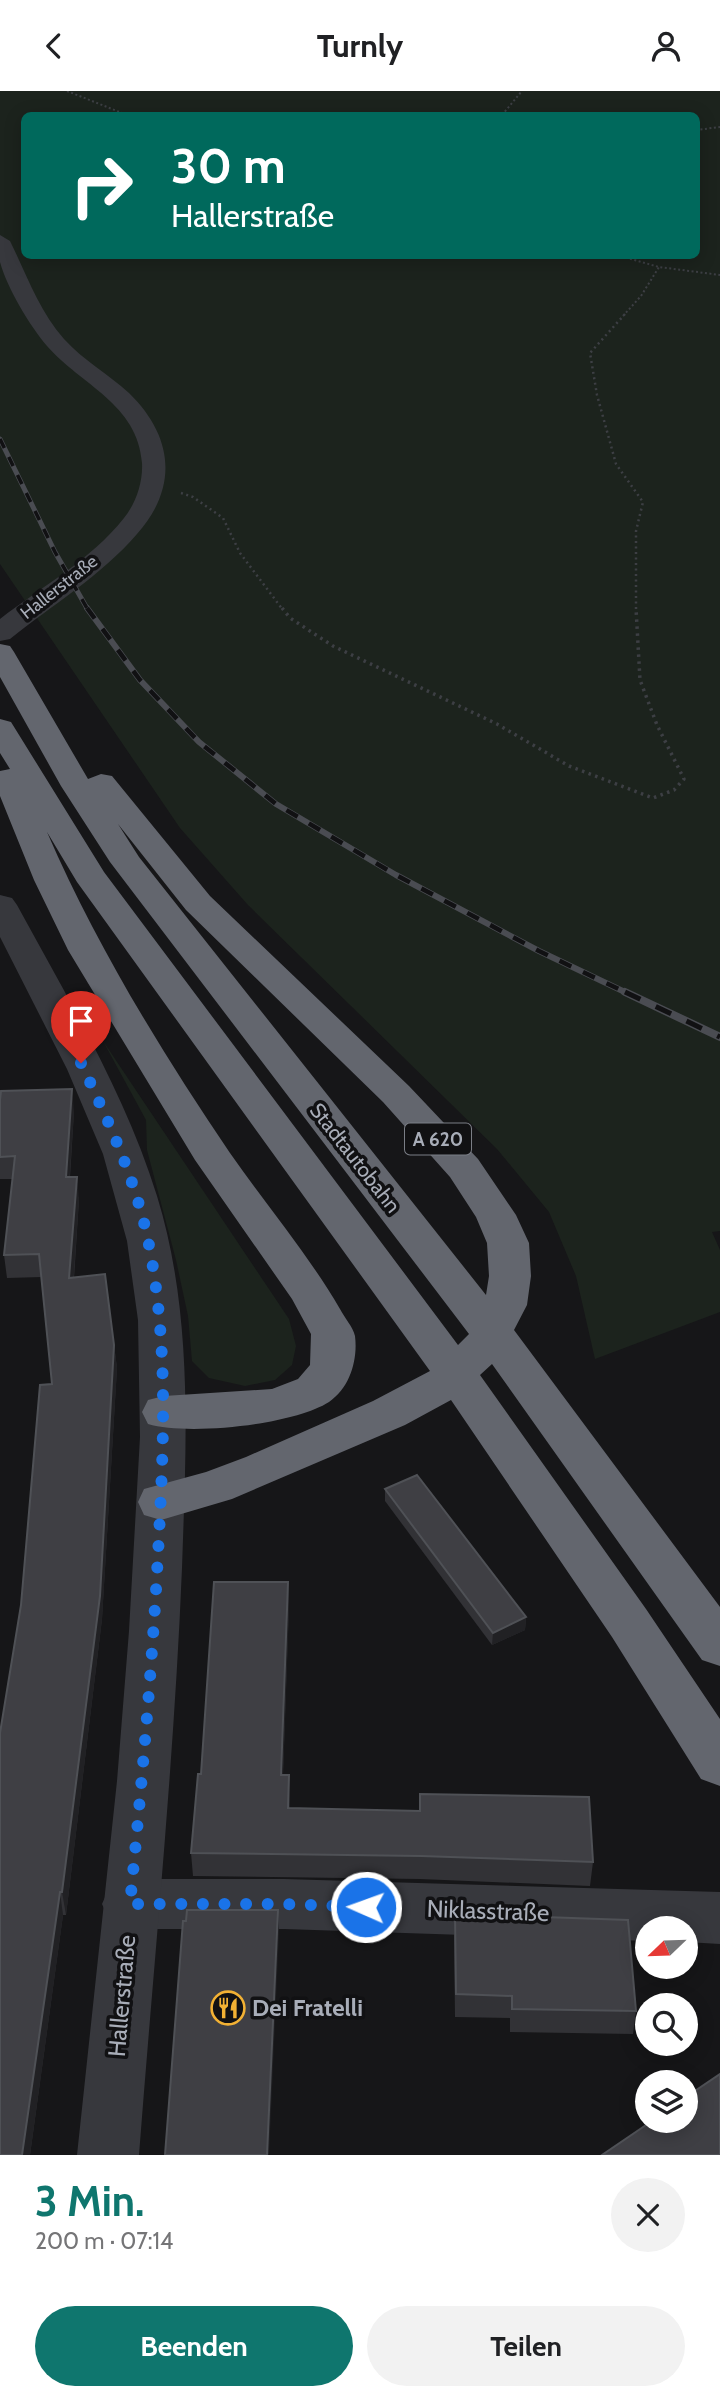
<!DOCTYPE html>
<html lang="de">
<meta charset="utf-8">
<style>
:root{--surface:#fff;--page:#f2f2f2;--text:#202124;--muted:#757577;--accent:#0f766e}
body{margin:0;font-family:Cabin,sans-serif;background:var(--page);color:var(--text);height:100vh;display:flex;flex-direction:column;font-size:26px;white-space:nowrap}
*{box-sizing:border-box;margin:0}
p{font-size:23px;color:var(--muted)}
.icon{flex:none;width:38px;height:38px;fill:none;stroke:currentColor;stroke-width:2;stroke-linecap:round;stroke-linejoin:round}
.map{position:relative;height:2064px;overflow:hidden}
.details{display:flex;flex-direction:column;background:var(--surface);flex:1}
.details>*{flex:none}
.guide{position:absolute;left:21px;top:21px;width:679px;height:147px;border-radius:10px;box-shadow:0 4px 18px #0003;background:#00695c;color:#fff;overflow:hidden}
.needle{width:46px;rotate:247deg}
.buttons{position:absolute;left:635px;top:1825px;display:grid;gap:14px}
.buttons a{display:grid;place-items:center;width:63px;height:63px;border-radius:50%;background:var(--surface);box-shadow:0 4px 18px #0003;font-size:35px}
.pin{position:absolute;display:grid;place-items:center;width:60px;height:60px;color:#fff;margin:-72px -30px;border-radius:50% 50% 50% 0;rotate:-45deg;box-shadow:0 0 7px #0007}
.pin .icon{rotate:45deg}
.me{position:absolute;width:77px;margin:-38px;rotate:272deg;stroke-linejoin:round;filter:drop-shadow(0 0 5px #0008)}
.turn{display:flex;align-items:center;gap:24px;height:147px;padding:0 35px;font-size:32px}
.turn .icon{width:91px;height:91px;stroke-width:2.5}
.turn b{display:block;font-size:49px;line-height:60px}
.round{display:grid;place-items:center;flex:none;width:74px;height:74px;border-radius:37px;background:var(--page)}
.head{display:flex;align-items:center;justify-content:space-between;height:119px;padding:0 35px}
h1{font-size:42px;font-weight:700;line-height:52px;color:var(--accent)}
.button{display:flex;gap:14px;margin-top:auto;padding:14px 35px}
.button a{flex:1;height:80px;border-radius:42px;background:var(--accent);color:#fff;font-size:28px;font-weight:700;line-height:80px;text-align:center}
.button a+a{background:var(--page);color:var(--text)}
header{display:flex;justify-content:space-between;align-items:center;height:91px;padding:0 35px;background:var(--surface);font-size:32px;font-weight:700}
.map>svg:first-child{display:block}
.green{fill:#1c231d;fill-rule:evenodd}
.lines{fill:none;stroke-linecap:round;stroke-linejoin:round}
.path-far2{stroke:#3d3f44;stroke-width:2;stroke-dasharray:2 2.5;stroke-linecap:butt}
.path-far1{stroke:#3d3f44;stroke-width:2.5;stroke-dasharray:2 3.5;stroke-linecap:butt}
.path{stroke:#3d3f44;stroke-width:3.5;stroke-dasharray:2.5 4.5;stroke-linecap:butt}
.minor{fill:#37383d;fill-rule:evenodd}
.tertiary{fill:#37383d;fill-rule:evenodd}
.motorway{fill:#63666e;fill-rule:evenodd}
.rail-far2-casing{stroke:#4a4c52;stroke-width:5}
.rail-far1-casing{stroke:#4a4c52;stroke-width:6}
.rail-casing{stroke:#4a4c52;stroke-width:8}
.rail-far2{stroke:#111113;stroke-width:3.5;stroke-dasharray:10;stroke-linecap:butt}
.rail-far1{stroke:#111113;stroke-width:4.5;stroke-dasharray:13;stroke-linecap:butt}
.rail{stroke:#111113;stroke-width:5;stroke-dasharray:17;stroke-linecap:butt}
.wall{fill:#323236}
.shaded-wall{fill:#212124}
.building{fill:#3f3f44;stroke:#4f5156;stroke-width:2}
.route{stroke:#1a73e8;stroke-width:12;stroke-dasharray:0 21.6}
.labels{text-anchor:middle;stroke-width:7;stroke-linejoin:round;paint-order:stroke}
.far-street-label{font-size:18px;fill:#a8adb8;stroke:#111113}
.shield{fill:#111113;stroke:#7b7e86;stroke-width:2}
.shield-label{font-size:19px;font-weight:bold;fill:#a8adb8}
.street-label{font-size:21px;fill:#a8adb8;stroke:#111113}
.near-street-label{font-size:24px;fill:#a8adb8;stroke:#111113}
.near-poi-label{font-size:24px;font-weight:bold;fill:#a8adb8;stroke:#111113;text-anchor:start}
</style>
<header><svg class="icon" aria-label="back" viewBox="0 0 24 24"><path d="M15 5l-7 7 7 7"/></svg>Turnly<svg class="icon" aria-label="person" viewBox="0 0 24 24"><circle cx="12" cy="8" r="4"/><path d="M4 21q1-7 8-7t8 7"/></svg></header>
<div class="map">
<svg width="720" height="2064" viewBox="0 0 720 2064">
<rect width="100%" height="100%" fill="#161618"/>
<g class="green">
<path d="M 0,0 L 720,0 L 720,1140 L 712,1141 L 720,1159 L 720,1221 L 595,1268 L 576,1185 L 549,1121 L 497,1058 L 248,814 L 180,737 L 0,473 ZM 24,24 L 696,24 L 696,164 L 24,164 Z"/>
<path d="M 103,950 L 289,1228 L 296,1255 L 292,1274 L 275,1289 L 245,1295 L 209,1287 L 192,1270 L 188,1225 L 176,1169 L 147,1059 L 146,1029 Z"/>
</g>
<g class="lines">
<g class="path-far2">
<path d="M 67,0 L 127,24"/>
<path d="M 502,24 L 522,0"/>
<path d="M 696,39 L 720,36"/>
<path d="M 617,164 L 659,176 L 720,184"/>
<path d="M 623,225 L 641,205 L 659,176"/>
</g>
<g class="path-far1">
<path d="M 625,223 L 590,262 L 597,304 L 616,373 L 643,411 L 636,440 L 636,519"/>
<path d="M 181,402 L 193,406 L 223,427 L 240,462 L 283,519"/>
</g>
<path class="path" d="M 282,517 L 290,527 L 333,555 L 497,633 L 569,675 L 653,707 L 674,699 L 684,688 L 657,634 L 640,589 L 636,517"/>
<path class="minor" d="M 130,1788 L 284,1788 L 720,1801 L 720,1853 L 686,1851 L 686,1838 L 648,1838 L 648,1850 L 284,1838 L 130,1838 L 110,1831 L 102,1813 L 110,1795 Z"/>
<g class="tertiary">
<path d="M 0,144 L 10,150 C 26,182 39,220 64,248 C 83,269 108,283 129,302 C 173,345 179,396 137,443 C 101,485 52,514 10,548 L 0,550 L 0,528 C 41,496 91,469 124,427 C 136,412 143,391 142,372 C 138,313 81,294 47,255 C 30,235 7,197 0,171 C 0,163 0,153 0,144 Z"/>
<path d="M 0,804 L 12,807 L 17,814 C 68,908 125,1002 157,1105 C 194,1225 186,1354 182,1477 C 174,1673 154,1868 139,2064 L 77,2064 L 117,1690 L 129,1540 L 140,1346 L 138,1229 L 127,1150 L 103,1063 L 67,978 L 0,846 Z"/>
</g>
<path class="motorway" d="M 0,553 L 10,555 L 14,561 L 88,688 L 101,683 L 112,685 L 210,805 L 409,995 L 478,1068 L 516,1124 L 529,1152 L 531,1185 L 527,1214 L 514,1239 L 720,1516 L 720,1575 L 702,1569 L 492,1273 L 480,1284 L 646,1518 L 720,1628 L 720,1695 L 701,1688 L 612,1546 L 451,1309 L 405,1334 L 232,1408 L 161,1429 L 144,1424 L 138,1411 L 144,1398 L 206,1381 L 246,1366 L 373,1310 L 430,1280 L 77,791 L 47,741 C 96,854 161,960 230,1062 C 266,1114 308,1163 340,1218 C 344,1226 353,1236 355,1245 C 358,1269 350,1297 329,1311 C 293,1334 188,1345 148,1333 L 142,1321 L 148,1309 L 164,1305 L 272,1298 L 298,1288 L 310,1274 L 311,1243 L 292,1208 L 195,1069 L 68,859 L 34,789 L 0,705 L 0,680 L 10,678 L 0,662 L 0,628 L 11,631 L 104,781 L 458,1254 L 469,1243 L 110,771 L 61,695 L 0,586 ZM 118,733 L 186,819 L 383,1011 L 450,1086 L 476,1126 L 487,1152 L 489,1185 L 486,1204 L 139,766 Z"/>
<defs>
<path id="rail-far2" d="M 0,348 L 55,461 L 88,519"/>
<path id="rail-far1" d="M 87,517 L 140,589 L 199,651 L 276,713 L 396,784 L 539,860 L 629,903"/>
<path id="rail" d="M 625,901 L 720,946"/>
</defs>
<use href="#rail-far2" class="rail-far2-casing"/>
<use href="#rail-far1" class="rail-far1-casing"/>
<use href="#rail" class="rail-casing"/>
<use href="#rail-far2" class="rail-far2"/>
<use href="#rail-far1" class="rail-far1"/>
<use href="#rail" class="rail"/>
</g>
<g class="wall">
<path d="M 0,1009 L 74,1020 L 70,1086 L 79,1108 L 74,1187 L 114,1254 L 117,1277 L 102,1528 L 66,1824 L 63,1824 L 30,2064 L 21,1514 L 52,1293 L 42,1186 L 7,1187 L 4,1164 L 13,1088 L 0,1088 Z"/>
<path d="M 385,1398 L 526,1526 L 525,1539 L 492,1554 L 385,1410 Z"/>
<path d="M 288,1491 L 289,1515 L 283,1684 L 290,1707 L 290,1717 L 593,1771 L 590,1795 L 420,1788 L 193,1785 L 191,1762 L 201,1683 Z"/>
<path d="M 455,1823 L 636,1920 L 633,1943 L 510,1941 L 510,1927 L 455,1926 L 454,1846 Z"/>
</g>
<g class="shaded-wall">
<path d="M 72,998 L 74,1020 L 68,1109 L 66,1086 Z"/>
<path d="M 77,1086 L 79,1108 L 72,1210 L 69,1187 Z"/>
<path d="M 114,1254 L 117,1277 L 102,1528 L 66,1824 L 62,1801 Z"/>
<path d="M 288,1491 L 289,1515 L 282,1707 L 281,1684 Z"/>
<path d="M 526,1526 L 525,1539 L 492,1554 L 493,1542 Z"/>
<path d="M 289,1684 L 290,1707 L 289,1741 L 288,1717 Z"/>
<path d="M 60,1801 L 63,1824 L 30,2064 L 22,2064 Z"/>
<path d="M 278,1819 L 279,1841 L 269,2064 L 267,2064 Z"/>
</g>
<g class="building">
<path d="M 72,998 L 66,1086 L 77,1086 L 69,1187 L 105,1183 L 114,1254 L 100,1505 L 62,1801 L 60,1801 L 22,2064 L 0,2064 L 0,1642 L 21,1514 L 40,1294 L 52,1293 L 39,1163 L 4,1164 L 15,1065 L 0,1066 L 0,1009 L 1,1000 Z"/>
<path d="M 417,1384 L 526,1526 L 493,1542 L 385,1398 Z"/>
<path d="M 214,1491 L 288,1491 L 281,1684 L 289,1684 L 288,1717 L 420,1720 L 420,1703 L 589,1706 L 593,1771 L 421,1765 L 191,1762 L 198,1683 L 201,1683 Z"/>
<path d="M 187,1819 L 278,1819 L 267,2064 L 165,2064 L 183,1830 L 186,1830 Z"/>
<path d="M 455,1823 L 628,1829 L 636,1920 L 512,1918 L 512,1905 L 456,1903 Z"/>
<path d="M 720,1983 L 720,2064 L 602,2064 L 652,2030 L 686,2030 L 686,2006 Z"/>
</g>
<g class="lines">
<path class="route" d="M 81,972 C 108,1029 135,1087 148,1149 C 168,1247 164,1345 159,1444 C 153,1567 142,1690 130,1813 L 284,1813 L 366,1816"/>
</g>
<defs>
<symbol id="restaurant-ring" viewBox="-11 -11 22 22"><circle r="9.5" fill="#111113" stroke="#f2b134" stroke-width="1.5"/><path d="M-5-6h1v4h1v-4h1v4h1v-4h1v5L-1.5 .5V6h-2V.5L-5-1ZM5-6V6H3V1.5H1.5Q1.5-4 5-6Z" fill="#f2b134"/></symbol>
</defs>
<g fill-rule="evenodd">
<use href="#restaurant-ring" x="209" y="1898" width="38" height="38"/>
</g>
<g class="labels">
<g class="far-street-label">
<text transform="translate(59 496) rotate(-38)" y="6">Hallerstraße</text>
</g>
<rect class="shield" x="405" y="1032.5" width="66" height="31" rx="5"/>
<g class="shield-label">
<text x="438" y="1055">A 620</text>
</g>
<g class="street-label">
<text transform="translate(355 1067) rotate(52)" y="7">Stadtautobahn</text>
</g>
<g class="near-street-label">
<text transform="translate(488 1820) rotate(2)" y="8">Niklasstraße</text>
<text transform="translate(122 1905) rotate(-85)" y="8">Hallerstraße</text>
</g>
<g class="near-poi-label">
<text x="252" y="1925">Dei Fratelli</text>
</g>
</g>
</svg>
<div class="buttons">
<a><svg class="needle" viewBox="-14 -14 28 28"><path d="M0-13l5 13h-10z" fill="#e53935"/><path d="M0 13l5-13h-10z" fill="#757577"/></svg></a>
<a><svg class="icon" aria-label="search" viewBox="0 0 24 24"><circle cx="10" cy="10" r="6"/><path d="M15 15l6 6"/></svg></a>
<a><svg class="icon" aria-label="layers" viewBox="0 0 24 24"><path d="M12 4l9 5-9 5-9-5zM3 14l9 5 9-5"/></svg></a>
</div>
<div class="pin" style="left:81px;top:972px;background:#d93025"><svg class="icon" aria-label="arrive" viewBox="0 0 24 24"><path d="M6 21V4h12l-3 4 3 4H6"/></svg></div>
<svg class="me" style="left:366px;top:1816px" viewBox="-20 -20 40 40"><circle r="17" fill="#1a73e8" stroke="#fff" stroke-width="3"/><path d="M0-11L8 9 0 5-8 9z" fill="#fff"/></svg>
<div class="guide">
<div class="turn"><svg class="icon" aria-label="right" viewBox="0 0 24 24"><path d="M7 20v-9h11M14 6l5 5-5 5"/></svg><div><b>30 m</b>Hallerstraße</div></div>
</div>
</div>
<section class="details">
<div class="head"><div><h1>3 Min.</h1><p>200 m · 07:14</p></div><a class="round"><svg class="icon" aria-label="close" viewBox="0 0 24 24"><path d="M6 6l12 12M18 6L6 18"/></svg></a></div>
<div class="button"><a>Beenden</a><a>Teilen</a></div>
</section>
